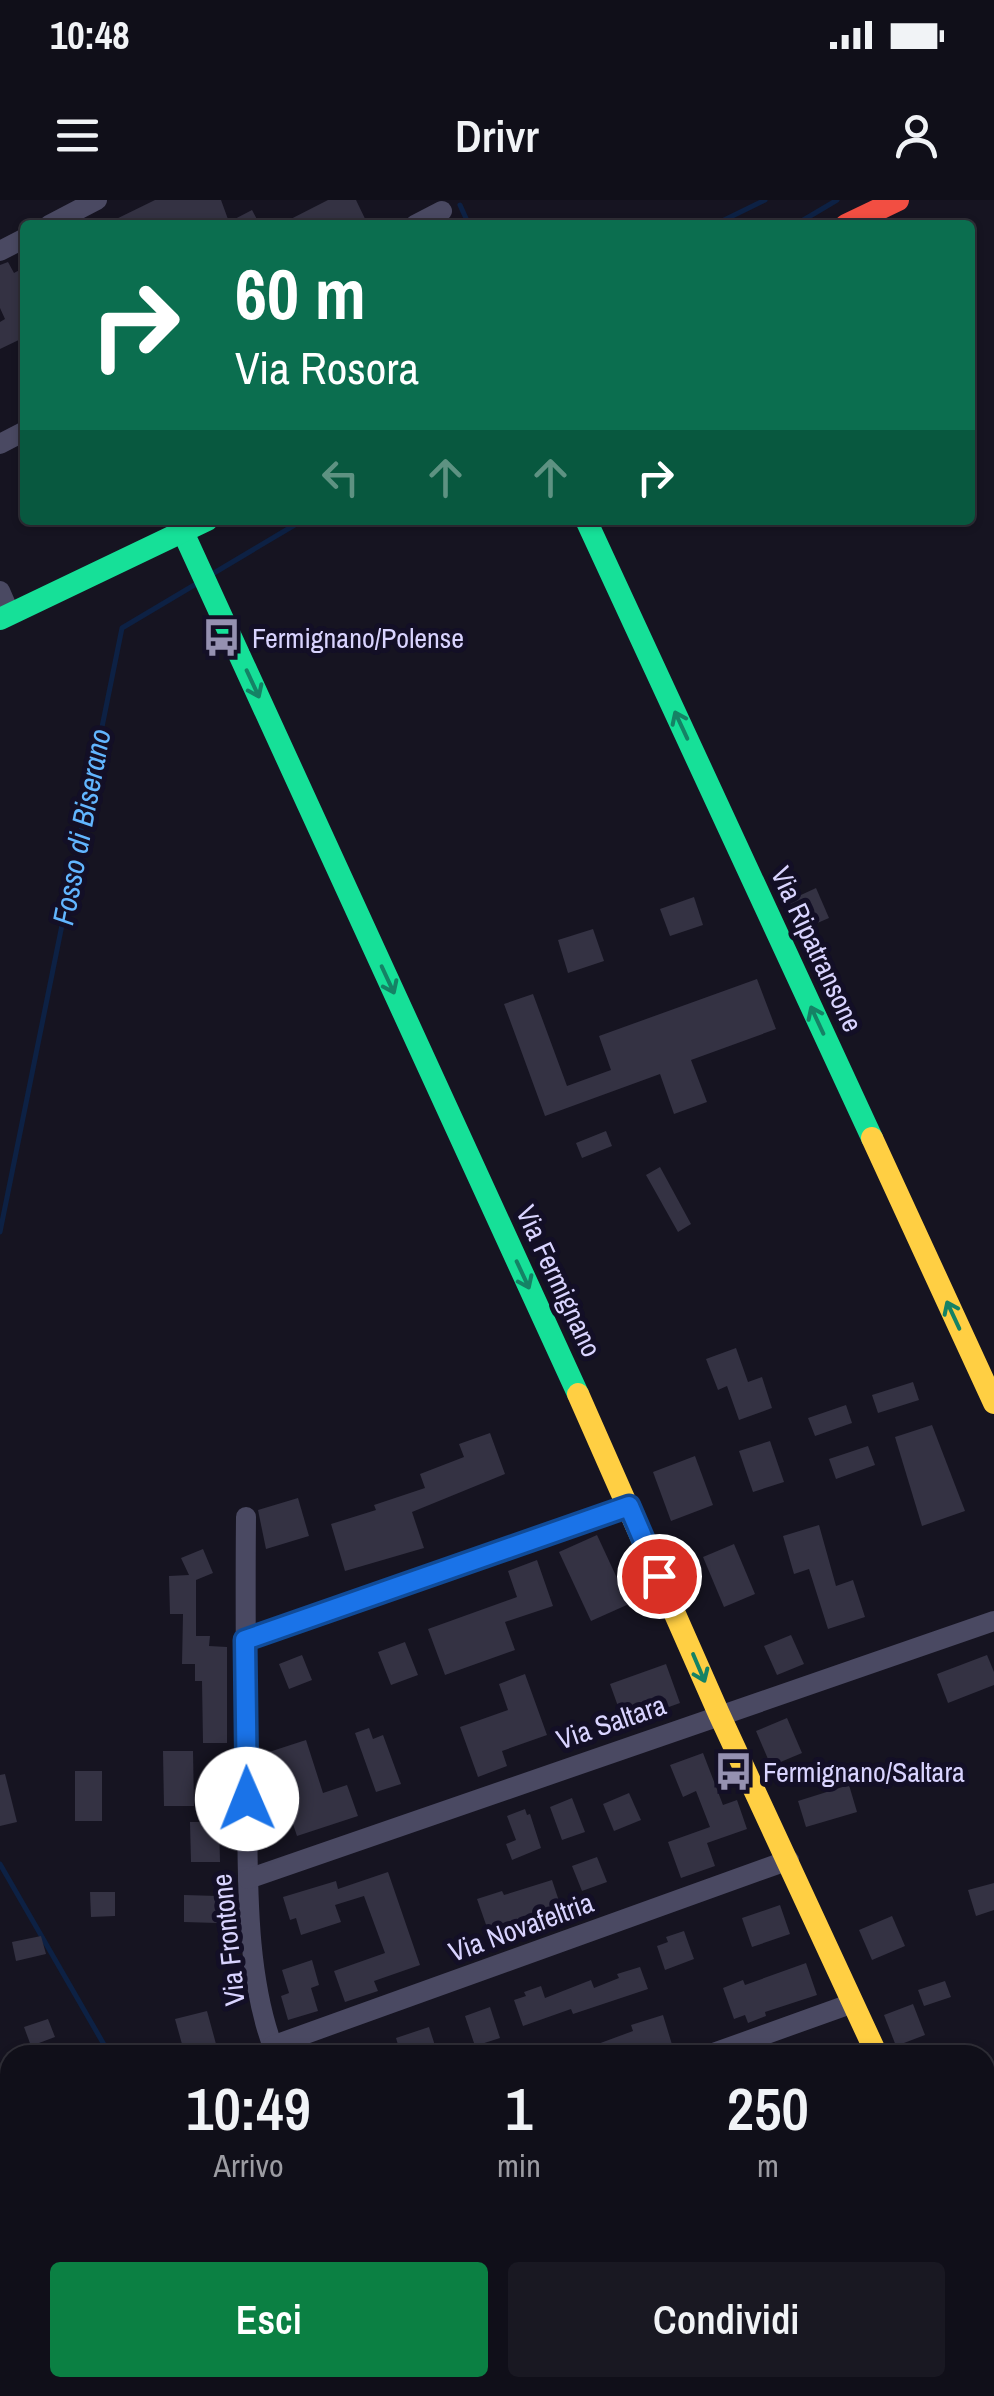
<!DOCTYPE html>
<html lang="it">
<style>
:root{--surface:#100f19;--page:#191822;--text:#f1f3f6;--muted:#9c9ca2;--line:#302f38;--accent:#0b8043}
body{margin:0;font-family:"Archivo Narrow",sans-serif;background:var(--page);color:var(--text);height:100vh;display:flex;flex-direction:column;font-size:38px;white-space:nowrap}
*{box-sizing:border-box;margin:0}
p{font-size:32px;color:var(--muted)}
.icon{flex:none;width:55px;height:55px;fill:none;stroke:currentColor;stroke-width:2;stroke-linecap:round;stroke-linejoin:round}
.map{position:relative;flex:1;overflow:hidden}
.drawer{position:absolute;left:0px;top:1845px;width:995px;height:352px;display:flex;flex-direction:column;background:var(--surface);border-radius:30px 30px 0 0;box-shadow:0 2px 8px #0004,0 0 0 2px var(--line)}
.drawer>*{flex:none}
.banner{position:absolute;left:20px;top:20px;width:955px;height:305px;border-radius:10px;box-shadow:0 2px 8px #0004,0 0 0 2px var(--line);background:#0b6e4f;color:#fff;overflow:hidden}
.pin{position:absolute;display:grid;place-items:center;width:85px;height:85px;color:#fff;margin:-42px;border:5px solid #fff;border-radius:50%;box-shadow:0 2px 10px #0007}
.me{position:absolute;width:110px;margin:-55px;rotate:359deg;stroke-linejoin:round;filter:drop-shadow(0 0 8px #0008)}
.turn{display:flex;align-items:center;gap:35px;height:210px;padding:0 50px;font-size:45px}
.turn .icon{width:130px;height:130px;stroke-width:2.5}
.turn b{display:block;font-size:70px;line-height:85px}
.lanes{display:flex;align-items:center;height:95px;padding:0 50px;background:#0003;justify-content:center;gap:50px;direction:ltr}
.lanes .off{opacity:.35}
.eta{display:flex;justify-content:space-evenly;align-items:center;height:170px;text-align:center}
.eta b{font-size:60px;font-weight:600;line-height:70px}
.button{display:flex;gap:20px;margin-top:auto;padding:20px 50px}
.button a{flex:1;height:115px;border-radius:10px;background:var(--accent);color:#fff;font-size:40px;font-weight:600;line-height:115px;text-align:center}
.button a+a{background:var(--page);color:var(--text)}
.status{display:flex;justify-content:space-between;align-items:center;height:70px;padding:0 50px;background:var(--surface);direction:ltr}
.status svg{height:28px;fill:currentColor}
header{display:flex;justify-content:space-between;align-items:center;height:130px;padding:0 50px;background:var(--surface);font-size:45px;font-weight:600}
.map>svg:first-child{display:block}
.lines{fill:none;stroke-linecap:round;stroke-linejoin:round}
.stream{stroke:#0d2144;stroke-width:5}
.building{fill:#343243}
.street{stroke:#4a4962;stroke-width:20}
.fast{stroke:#16e098;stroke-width:22}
.slow{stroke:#ffcf43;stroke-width:22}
.jam{stroke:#f24e42;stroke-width:22}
.oneway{stroke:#158265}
.route-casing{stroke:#114b97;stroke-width:25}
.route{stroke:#1a73e8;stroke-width:18}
.labels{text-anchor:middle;stroke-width:10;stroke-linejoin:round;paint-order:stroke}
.poi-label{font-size:28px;fill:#d9d4ff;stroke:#130f26;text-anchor:start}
.street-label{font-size:28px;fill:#d9d4ff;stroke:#130f26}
.water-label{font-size:30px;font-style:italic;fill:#62b6ff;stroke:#130f26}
</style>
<div class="status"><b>10:48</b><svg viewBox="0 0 49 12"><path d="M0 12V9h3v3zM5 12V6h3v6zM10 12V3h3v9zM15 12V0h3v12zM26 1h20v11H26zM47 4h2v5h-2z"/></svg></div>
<header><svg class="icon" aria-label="menu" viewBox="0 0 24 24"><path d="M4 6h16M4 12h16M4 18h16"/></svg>Drivr<svg class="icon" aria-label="person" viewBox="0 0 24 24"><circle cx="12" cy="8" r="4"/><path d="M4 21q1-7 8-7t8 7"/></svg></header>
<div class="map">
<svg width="994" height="2196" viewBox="0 0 994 2196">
<rect width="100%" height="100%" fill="#161421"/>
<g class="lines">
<g class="stream">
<path d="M 460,5 L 469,25"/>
<path d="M 714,25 L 765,0"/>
<path d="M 795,25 L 837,0"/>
<path d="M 214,373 L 303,320"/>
<path d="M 0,1032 L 122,428 L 196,384"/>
<path d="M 0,1664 L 110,1855"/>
<path d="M 231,2188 L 233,2196"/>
</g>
</g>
<g class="building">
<path d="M 155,0 L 221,0 L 229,22 L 252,10 L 260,25 L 104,25 Z"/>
<path d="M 328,0 L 356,0 L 368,25 L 279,25 Z"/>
<path d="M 8,62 L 14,73 L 25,67 L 25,137 L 0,149 L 0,122 L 5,119 L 0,108 L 0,65 Z"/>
<path d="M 816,688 L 829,718 L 801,730 L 788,701 Z"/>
<path d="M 694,697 L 703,725 L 670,736 L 660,709 Z"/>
<path d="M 593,729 L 604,761 L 568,773 L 558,740 Z"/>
<path d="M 757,779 L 776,829 L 691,860 L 707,902 L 674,914 L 660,874 L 545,916 L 504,804 L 533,794 L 567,886 L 611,870 L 599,836 Z"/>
<path d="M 606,931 L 612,946 L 582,958 L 576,943 Z"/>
<path d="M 660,967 L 691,1024 L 678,1032 L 646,975 Z"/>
<path d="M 736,1148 L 748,1182 L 762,1177 L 772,1208 L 739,1220 L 727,1186 L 718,1190 L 706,1159 Z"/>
<path d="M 913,1182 L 919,1200 L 878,1213 L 872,1195 Z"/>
<path d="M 846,1205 L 852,1223 L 815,1236 L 808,1218 Z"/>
<path d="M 932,1225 L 965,1311 L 922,1326 L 895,1237 Z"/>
<path d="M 490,1233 L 505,1274 L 412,1312 L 424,1348 L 345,1371 L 331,1324 L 376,1310 L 374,1305 L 425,1288 L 420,1274 L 464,1257 L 459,1244 Z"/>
<path d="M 770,1241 L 784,1282 L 753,1292 L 739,1251 Z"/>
<path d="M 868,1246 L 875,1265 L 836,1279 L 829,1259 Z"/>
<path d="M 695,1256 L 713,1305 L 671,1321 L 653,1272 Z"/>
<path d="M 298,1298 L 309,1336 L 266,1349 L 258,1310 Z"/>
<path d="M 819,1325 L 836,1386 L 853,1380 L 865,1417 L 828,1429 L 809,1369 L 794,1374 L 783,1336 Z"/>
<path d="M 597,1335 L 629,1404 L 591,1421 L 559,1352 Z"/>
<path d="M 734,1344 L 755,1394 L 724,1407 L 703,1357 Z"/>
<path d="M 203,1349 L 213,1373 L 196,1380 L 196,1436 L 210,1436 L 209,1446 L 227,1447 L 227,1543 L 203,1543 L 202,1481 L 195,1481 L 195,1464 L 182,1464 L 183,1414 L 170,1414 L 169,1376 L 189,1375 L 181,1358 Z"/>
<path d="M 537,1360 L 553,1406 L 505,1422 L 515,1450 L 445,1475 L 428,1429 L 517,1397 L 508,1371 Z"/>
<path d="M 791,1435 L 804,1464 L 777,1475 L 764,1446 Z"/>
<path d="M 405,1442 L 418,1475 L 391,1485 L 378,1452 Z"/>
<path d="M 302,1455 L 312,1480 L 289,1489 L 279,1464 Z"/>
<path d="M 987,1455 L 994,1472 L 994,1485 L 948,1503 L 937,1474 Z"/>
<path d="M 666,1464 L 680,1503 L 624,1523 L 610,1484 Z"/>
<path d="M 525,1474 L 547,1535 L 502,1551 L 507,1566 L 478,1577 L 460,1527 L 508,1510 L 499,1484 Z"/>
<path d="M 787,1518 L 802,1553 L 771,1566 L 756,1531 Z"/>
<path d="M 369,1528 L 373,1539 L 383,1535 L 401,1584 L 376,1592 L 355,1533 Z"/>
<path d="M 306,1540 L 323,1593 L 347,1585 L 358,1616 L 297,1636 L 269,1552 Z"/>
<path d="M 163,1551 L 193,1551 L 194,1606 L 164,1606 Z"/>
<path d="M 703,1553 L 723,1605 L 737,1600 L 747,1629 L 707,1643 L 715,1666 L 681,1678 L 668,1642 L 710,1627 L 696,1591 L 683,1597 L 670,1565 Z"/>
<rect x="75" y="1571" width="27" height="50"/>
<path d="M 5,1574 L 17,1622 L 0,1626 L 0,1575 Z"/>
<path d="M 849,1585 L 857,1612 L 806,1627 L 798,1601 Z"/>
<path d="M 629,1593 L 641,1620 L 614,1631 L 603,1604 Z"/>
<path d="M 572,1598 L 585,1632 L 562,1640 L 550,1607 Z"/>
<path d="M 525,1609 L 527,1615 L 530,1614 L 541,1648 L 512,1660 L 506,1644 L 516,1640 L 507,1616 Z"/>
<path d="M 190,1622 L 219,1622 L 220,1662 L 191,1662 Z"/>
<path d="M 597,1657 L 607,1682 L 582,1691 L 572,1666 Z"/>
<path d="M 388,1672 L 420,1765 L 374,1781 L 378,1791 L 345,1802 L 334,1771 L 385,1753 L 364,1696 L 335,1705 L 341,1722 L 301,1735 L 296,1718 L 290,1720 L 283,1697 L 336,1681 L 338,1689 Z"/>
<path d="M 552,1680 L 562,1710 L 490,1736 L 477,1699 L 502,1691 L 504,1695 Z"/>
<path d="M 994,1683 L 994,1710 L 976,1716 L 968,1690 Z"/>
<path d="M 90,1692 L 115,1692 L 115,1716 L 91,1717 Z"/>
<path d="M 184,1695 L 218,1696 L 217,1723 L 184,1722 Z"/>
<path d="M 780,1705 L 790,1734 L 752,1747 L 742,1718 Z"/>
<path d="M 892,1716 L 905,1746 L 872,1760 L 859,1730 Z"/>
<path d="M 684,1731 L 694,1759 L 665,1770 L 657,1746 L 668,1742 L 666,1737 Z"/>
<path d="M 41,1736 L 46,1754 L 16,1761 L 12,1742 Z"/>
<path d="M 312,1760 L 319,1785 L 311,1788 L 318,1811 L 288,1820 L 281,1796 L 289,1793 L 282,1770 Z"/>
<path d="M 806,1763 L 817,1795 L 765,1812 L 766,1816 L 748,1823 L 745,1815 L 734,1819 L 723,1788 L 743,1780 L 745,1785 Z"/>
<path d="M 640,1767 L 648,1789 L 573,1814 L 571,1809 L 523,1826 L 514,1800 L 526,1796 L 524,1792 L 541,1786 L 545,1798 L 591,1780 L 594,1788 L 619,1778 L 617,1774 Z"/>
<path d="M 945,1781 L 951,1797 L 924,1806 L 918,1790 Z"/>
<path d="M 913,1804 L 925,1835 L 896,1846 L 884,1815 Z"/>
<path d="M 490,1807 L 500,1838 L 475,1846 L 465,1816 Z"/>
<path d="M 207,1811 L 219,1855 L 185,1855 L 175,1819 Z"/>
<path d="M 663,1815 L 674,1851 L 659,1855 L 568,1855 L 633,1831 L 631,1825 Z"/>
<path d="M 48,1819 L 55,1837 L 31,1846 L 24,1827 Z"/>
<path d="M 429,1827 L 438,1855 L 401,1855 L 396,1838 Z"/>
</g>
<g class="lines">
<g class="street">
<path d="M 49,25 L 97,0"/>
<path d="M 415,25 L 442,11"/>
<path d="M 0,51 L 25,38"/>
<path d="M 0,244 L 25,231"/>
<path d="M 0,391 L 10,414"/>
<path d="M 246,1317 C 245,1411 246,1505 247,1599 C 248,1680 245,1779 276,1855"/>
<path d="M 245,1440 L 629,1306"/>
<path d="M 248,1679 L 994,1421"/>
<path d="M 272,1846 L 789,1660"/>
<path d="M 708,1855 L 853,1803"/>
<path d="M 985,1928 L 994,1925"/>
<path d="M 985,2093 L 994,2113"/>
<path d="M 406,2188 L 409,2196"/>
<path d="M 750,2196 L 773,2188"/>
</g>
<g class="fast">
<path d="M 586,320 L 872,938"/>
<path d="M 183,332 L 578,1194"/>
<path d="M 0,419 L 207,320"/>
</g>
<g class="slow">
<path d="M 872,938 L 994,1203"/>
<path d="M 578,1194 L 719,1514 L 877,1855"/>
</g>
<path class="jam" d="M 846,25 L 898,0"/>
</g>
<defs><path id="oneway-shaft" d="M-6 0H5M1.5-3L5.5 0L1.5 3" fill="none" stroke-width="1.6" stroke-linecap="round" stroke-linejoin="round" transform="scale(2.5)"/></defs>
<g class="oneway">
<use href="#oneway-shaft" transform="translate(253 484) rotate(65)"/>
<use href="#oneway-shaft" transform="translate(681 525) rotate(-115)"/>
<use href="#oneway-shaft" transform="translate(388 780) rotate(65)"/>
<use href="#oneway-shaft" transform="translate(817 820) rotate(-115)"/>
<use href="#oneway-shaft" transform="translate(523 1075) rotate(65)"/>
<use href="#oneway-shaft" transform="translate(953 1115) rotate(-115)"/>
<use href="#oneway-shaft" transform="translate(699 1468) rotate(67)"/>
</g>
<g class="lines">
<defs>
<path id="route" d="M 247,1599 L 245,1440 L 629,1306 L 659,1376"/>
</defs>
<use href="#route" class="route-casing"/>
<use href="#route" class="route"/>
</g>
<defs>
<symbol id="bus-bare" viewBox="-9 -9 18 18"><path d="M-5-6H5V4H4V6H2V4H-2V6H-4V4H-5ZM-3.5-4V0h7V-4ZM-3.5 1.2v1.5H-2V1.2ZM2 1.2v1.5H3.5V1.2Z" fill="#9591b1" stroke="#130f26" stroke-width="2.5" paint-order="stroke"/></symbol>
</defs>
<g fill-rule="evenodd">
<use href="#bus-bare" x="194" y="410" width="55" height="55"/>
<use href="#bus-bare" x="706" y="1544" width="55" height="55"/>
</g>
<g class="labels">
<g class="poi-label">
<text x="252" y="448">Fermignano/Polense</text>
<text x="763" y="1582">Fermignano/Saltara</text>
</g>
<g class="street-label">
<text transform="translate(817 749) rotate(65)" y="10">Via Ripatransone</text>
<text transform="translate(559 1081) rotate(65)" y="10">Via Fermignano</text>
<text transform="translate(611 1522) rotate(-19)" y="10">Via Saltara</text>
<text transform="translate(521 1727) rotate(-20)" y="10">Via Novafeltria</text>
<text transform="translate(228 1740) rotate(-96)" y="10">Via Frontone</text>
</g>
<g class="water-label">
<text transform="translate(82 627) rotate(-79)" y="10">Fosso di Biserano</text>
</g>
</g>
</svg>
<div class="pin" style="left:659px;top:1376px;background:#d93025"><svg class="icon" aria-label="arrive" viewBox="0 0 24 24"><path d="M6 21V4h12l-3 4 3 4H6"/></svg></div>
<svg class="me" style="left:247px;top:1599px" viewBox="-20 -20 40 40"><circle r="19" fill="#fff"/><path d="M0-13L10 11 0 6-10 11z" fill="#1a73e8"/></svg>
<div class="banner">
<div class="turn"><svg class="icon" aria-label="right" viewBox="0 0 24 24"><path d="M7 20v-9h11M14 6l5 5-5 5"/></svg><div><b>60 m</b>Via Rosora</div></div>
<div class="lanes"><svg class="icon off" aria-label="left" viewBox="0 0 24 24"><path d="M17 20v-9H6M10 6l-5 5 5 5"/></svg><svg class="icon off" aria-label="ahead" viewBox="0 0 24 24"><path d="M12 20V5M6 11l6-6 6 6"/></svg><svg class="icon off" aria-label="ahead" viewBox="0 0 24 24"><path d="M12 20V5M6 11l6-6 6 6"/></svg><svg class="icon" aria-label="right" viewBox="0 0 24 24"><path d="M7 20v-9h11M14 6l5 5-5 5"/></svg></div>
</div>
<section class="drawer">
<div class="eta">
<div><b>10:49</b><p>Arrivo</p></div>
<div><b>1</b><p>min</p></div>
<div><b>250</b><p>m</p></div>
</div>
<div class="button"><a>Esci</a><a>Condividi</a></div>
</section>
</div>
